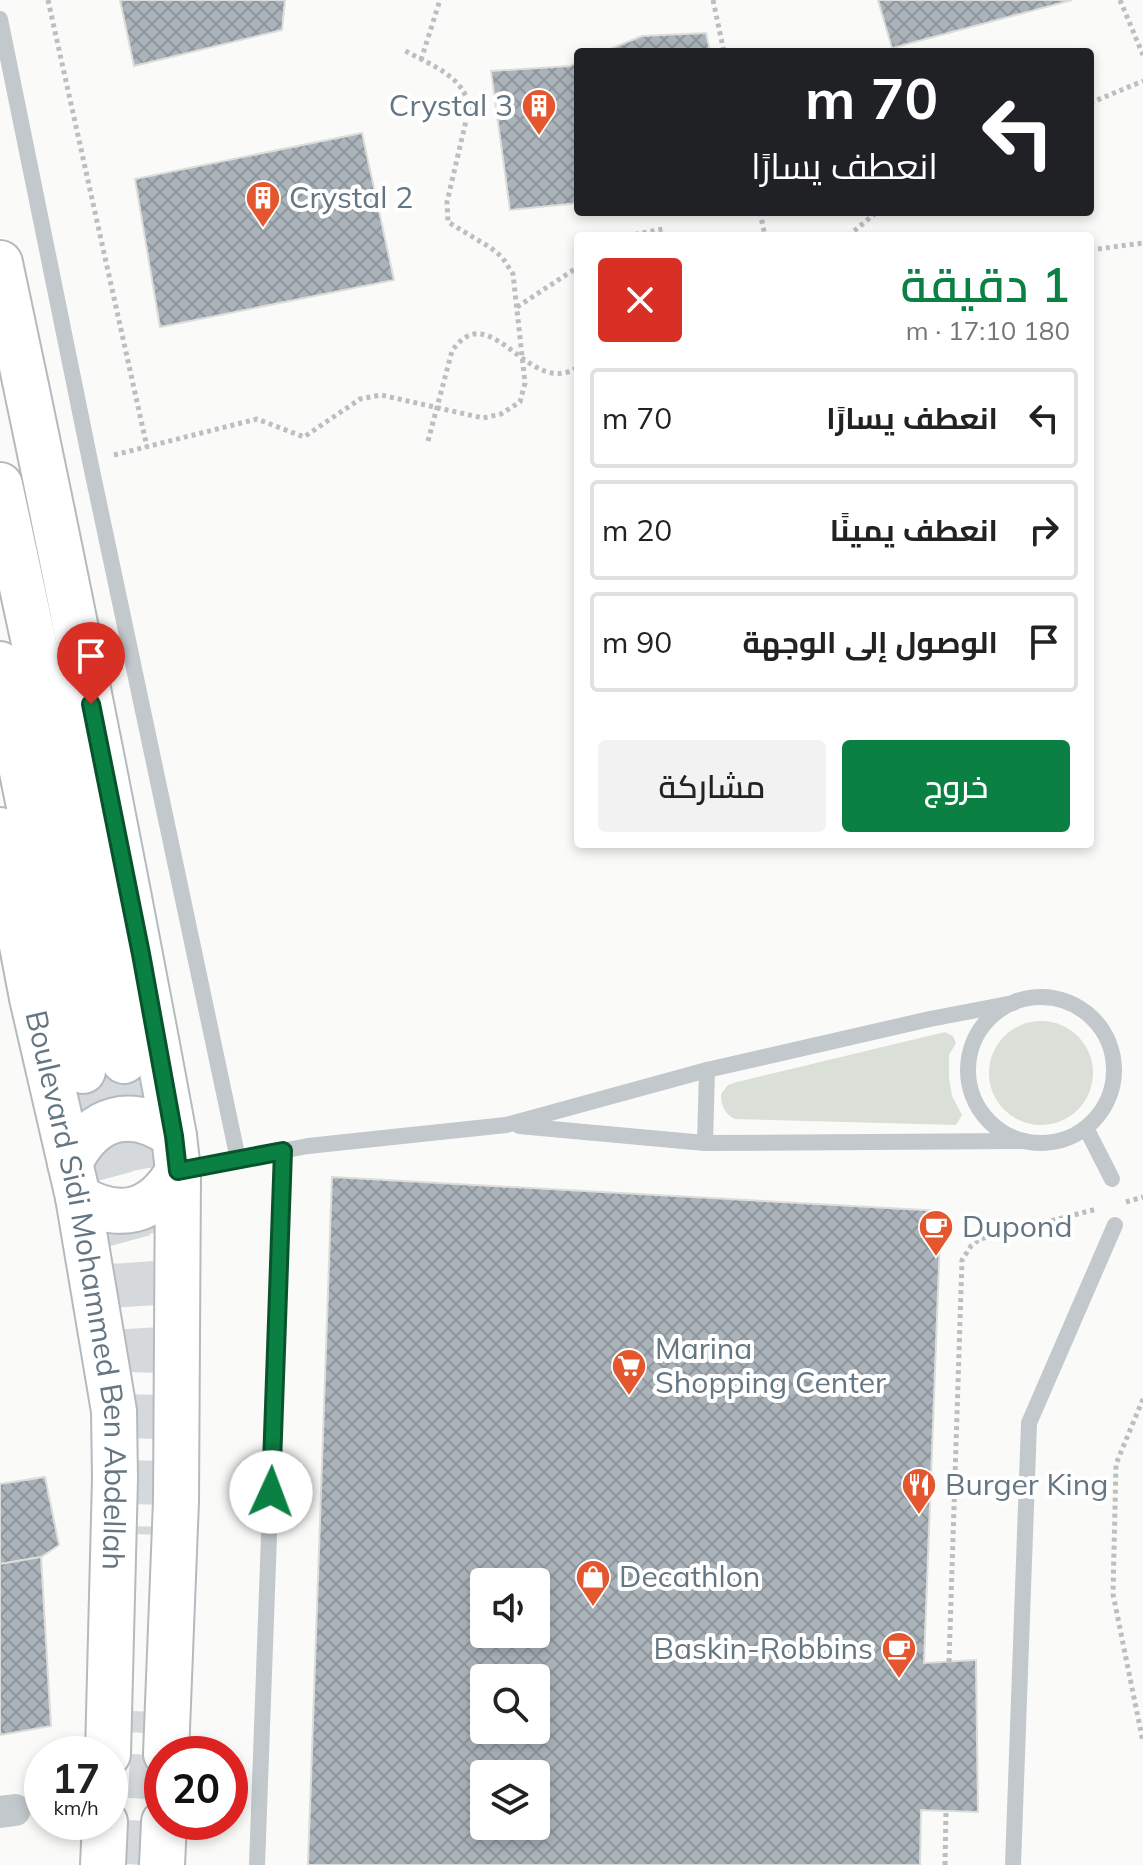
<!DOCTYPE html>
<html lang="ar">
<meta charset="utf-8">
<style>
:root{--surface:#fff;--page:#f2f2f2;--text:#222;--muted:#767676;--line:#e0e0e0;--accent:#0b8043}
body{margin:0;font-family:Mulish,Cairo,sans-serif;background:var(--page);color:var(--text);direction:rtl;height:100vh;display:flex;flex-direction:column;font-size:30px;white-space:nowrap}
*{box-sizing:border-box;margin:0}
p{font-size:26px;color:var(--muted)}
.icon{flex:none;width:44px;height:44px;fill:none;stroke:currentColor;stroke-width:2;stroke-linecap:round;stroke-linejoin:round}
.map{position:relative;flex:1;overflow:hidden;direction:ltr}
.sheet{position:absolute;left:574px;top:232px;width:520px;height:616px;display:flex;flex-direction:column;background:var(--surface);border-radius:8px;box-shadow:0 4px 12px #0003;direction:rtl}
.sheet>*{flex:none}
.guide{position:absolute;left:574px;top:48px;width:520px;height:168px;border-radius:8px;box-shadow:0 4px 12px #0003;direction:rtl;background:#202124;color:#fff;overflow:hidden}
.controls{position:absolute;left:470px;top:1568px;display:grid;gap:16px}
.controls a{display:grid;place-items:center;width:80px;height:80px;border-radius:8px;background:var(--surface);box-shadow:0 4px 12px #0003;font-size:40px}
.speed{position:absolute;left:24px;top:1736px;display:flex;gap:16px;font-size:40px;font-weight:700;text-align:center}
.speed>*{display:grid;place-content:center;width:104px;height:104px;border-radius:50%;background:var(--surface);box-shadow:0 4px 12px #0003;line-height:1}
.speed small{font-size:20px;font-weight:400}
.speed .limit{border:12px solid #d22;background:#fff;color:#111}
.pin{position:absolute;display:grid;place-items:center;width:68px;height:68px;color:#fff;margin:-82px -34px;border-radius:50% 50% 50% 0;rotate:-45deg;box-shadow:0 0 8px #0007}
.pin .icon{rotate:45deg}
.me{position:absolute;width:88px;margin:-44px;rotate:2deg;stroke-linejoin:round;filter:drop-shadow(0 0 6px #0008)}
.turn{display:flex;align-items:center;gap:28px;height:168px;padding:0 24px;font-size:36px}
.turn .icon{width:104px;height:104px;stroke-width:2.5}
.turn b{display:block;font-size:56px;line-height:68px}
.round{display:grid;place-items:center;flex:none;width:84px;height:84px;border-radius:8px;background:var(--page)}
.overview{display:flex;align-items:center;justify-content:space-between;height:136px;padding:0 24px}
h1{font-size:48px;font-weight:600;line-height:60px;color:var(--accent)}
.action{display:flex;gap:16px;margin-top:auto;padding:16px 24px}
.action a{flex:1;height:92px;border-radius:8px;background:var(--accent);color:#fff;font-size:32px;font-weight:600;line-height:92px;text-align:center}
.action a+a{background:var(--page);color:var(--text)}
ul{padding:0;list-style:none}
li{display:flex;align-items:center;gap:24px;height:100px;margin:0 16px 12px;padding:0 8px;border:4px solid var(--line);border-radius:8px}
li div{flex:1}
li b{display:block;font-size:30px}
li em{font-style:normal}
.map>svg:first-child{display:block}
.green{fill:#dadfd7}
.pier{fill:#fafaf8}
.building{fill:url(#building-cross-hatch);stroke:#dcdcda;stroke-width:2;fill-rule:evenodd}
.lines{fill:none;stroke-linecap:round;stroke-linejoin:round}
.trunk-tunnel{stroke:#d5d9db;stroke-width:44;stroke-dasharray:44 22;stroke-linecap:butt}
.primary-casing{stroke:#b5babe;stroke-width:48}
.trunk-casing{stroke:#b4b9bd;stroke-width:48}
.path{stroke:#bbbfc2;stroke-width:5;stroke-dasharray:4 4;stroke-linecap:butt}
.service{stroke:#c3c8cc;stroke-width:16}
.minor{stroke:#c3c8cc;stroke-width:32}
.primary{stroke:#fff;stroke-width:44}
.trunk{stroke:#fff;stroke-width:44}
.route-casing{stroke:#07532c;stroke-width:20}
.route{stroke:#0b8043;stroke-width:14}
.labels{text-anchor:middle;stroke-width:8;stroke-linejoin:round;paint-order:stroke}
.poi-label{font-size:30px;fill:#657683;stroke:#fff;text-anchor:start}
.street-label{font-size:30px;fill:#657683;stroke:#fff}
</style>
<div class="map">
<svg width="1143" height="1865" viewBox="0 0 1143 1865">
<defs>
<pattern id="building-cross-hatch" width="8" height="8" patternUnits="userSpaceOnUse" patternTransform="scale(2)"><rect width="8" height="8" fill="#aab3b9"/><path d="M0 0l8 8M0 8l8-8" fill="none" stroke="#8e969c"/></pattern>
</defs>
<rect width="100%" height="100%" fill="#fafaf8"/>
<g class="green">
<circle cx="1041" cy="1073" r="52"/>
<path d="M 945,1032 L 953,1036 L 956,1043 L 949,1055 L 949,1078 L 952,1096 L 962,1115 L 956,1125 L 735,1119 C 724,1114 721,1104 721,1094 L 728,1085 L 737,1082 Z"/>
</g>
<path class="pier" d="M 1143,1437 L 1143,1722 L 1134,1703 L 1121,1546 L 1129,1463 Z"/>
<g class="building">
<path d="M 120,0 L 285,0 L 282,30 L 134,66 Z"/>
<path d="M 878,0 L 1072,0 L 892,48 Z"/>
<path d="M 706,33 L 710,52 L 603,52 L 642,36 Z"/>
<path d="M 578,62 L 578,203 L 510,210 L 491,71 L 570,66 Z"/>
<path d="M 362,133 L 394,280 L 160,327 L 135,179 Z"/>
<path d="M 332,1177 L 941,1211 L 924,1663 L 976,1660 L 978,1812 L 921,1810 L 920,1865 L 308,1865 ZM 484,1582 L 536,1582 L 536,1634 L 484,1634 ZM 484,1678 L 536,1678 L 536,1730 L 484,1730 ZM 484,1774 L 536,1774 L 536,1826 L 484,1826 Z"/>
<path d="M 45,1477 L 59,1545 L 41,1557 L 0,1564 L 0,1484 Z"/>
<path d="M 41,1557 L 51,1726 L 0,1735 L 0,1564 Z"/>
</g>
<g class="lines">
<g class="trunk-tunnel">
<path d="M 124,1061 L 138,1106 L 160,1232"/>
<path d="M 83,1071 L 132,1253 L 139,1359 L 134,1534"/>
<path d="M 147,1865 L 154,1712"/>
</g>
<defs>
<g id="primary">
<path d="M 0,263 C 62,553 120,844 174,1136 L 178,1171 L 176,1501 L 166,1754"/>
<path id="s1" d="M 0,830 L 32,998 L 78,1197 L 114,1411 L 115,1478 L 108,1754"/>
<path d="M 70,1163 C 93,1115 132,1106 174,1136"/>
<path d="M 78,1197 C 120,1222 154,1213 178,1171"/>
<path d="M 103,1865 L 105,1822"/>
<path d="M 162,1865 L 164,1822"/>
</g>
<g id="trunk">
<path d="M 0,485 L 124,1061"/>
<path d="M 0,664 L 83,1071"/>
</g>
</defs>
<use href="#primary" class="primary-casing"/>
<use href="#trunk" class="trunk-casing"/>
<g class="path">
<path d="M 48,0 L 147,447"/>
<path d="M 713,0 L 724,52"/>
<path d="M 1120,0 L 1143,55"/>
<path d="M 421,60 L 440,0"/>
<path d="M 1090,103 L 1143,81"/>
<path d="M 760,212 L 765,236"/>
<path d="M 627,236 L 663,229"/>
<path d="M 848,236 L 877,212"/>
<path d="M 1090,250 L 1143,243"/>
<path d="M 517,307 L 578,267"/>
<path d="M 428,441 L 452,351 C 491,294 529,400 578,367"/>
<path d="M 114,455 L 257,419 L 304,437 L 360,399 L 381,395 L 483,418 L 501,414 L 520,402 L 525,383 L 513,274 L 502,257 L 491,248 L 448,222 L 447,202 L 469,108 C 465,76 430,65 404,50"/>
<path d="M 1126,1202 L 1143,1197"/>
<path d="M 1143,1399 L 1116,1464 L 1113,1594 L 1143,1742"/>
<path d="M 949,1662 L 962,1260 L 971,1246 L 980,1239 L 1097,1209"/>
<path d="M 945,1865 L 946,1812"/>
</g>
<g class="service">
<path d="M 0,19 L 90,461 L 238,1159"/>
<circle cx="1041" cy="1070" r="73"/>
<path d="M 519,1126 L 705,1143 L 1024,1141"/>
<path d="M 1086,1128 L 1112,1179"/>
<path d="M 705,1143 L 707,1070"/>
<path d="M 180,1170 L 308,1146 L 506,1125 L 707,1070 L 930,1019 L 1013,1003"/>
<path d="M 257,1865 L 283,1151"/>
<path d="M 1013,1865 L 1029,1423 L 1115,1225"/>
</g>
<path class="minor" d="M 0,1812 L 15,1810"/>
<use href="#primary" class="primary"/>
<use href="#trunk" class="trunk"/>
</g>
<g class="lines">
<defs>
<path id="route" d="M 91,704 L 141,954 L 174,1136 L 178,1171 L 283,1151 L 271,1492"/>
</defs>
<use href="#route" class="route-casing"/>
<use href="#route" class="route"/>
</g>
<defs>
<symbol id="building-pin" viewBox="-11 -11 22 30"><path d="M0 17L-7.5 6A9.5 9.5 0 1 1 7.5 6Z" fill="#e4572e" stroke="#fff"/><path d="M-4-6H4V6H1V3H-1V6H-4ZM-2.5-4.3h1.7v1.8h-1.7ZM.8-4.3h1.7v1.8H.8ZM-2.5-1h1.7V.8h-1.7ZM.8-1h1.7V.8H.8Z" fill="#fff"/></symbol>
<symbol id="cafe-pin" viewBox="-11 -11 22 30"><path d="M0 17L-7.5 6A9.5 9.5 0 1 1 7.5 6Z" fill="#e4572e" stroke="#fff"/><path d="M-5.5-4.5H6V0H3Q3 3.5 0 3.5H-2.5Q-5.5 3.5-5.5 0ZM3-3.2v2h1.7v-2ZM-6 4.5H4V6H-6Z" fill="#fff"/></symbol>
<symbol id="supermarket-pin" viewBox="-11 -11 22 30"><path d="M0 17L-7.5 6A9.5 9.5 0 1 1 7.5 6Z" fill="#e4572e" stroke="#fff"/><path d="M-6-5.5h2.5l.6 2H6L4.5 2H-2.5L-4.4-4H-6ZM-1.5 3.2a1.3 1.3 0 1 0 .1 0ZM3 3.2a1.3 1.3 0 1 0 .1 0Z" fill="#fff"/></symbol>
<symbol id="restaurant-pin" viewBox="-11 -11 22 30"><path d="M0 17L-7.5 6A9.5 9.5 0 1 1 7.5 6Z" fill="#e4572e" stroke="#fff"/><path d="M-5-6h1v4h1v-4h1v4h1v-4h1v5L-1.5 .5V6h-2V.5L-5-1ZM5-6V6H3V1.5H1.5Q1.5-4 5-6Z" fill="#fff"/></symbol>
<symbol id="shop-pin" viewBox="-11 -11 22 30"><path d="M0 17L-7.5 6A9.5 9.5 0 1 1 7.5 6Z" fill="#e4572e" stroke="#fff"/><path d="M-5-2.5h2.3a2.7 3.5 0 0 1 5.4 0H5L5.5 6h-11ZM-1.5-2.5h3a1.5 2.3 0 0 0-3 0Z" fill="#fff"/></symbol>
</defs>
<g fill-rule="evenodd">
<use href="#building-pin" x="519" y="86" width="40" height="54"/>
<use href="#building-pin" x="243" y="178" width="40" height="54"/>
<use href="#cafe-pin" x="916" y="1207" width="40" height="54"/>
<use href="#supermarket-pin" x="609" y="1346" width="40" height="54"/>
<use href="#restaurant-pin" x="899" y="1465" width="40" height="54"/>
<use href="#shop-pin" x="573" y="1557" width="40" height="54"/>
<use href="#cafe-pin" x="879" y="1629" width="40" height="54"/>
</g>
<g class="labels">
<g class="poi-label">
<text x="513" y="116" text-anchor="end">Crystal 3</text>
<text x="289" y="208">Crystal 2</text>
<text x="962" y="1237">Dupond</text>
<text x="655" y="1359">Marina<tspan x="655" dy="34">Shopping Center</tspan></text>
<text x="945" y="1495">Burger King</text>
<text x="619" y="1587">Decathlon</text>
<text x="873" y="1659" text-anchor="end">Baskin-Robbins</text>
</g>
<g class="street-label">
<text dy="10" stroke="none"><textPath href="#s1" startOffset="468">Boulevard Sidi Mohammed Ben Abdellah</textPath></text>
</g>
</g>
</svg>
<div class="controls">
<a><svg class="icon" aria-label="sound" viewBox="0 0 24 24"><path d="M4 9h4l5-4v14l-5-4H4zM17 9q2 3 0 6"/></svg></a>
<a><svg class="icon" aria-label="search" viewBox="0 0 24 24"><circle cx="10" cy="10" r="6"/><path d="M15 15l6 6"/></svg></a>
<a><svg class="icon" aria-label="layers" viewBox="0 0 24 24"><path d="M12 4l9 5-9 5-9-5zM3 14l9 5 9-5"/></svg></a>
</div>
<div class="speed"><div>17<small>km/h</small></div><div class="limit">20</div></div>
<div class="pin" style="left:91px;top:704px;background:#d93025"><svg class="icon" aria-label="arrive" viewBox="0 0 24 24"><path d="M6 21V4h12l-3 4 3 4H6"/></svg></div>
<svg class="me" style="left:271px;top:1492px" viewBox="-20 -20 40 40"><circle r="19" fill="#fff"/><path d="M0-13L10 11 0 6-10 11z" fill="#0b8043"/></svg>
<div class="guide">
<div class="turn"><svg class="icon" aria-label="left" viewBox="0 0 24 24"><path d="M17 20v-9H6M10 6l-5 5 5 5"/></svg><div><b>70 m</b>انعطف يسارًا</div></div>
</div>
<section class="sheet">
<div class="overview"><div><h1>1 دقيقة</h1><p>180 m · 17:10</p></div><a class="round" style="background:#d93025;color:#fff"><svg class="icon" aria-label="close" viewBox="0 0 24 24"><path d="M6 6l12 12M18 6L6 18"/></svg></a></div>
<ul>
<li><svg class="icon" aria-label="left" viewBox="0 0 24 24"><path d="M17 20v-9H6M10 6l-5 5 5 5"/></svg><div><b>انعطف يسارًا</b></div><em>70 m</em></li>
<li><svg class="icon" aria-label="right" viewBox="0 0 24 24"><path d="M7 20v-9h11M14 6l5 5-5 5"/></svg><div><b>انعطف يمينًا</b></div><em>20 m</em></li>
<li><svg class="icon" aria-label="arrive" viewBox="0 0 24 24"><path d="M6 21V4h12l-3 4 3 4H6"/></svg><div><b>الوصول إلى الوجهة</b></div><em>90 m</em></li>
</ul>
<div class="action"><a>خروج</a><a>مشاركة</a></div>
</section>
</div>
